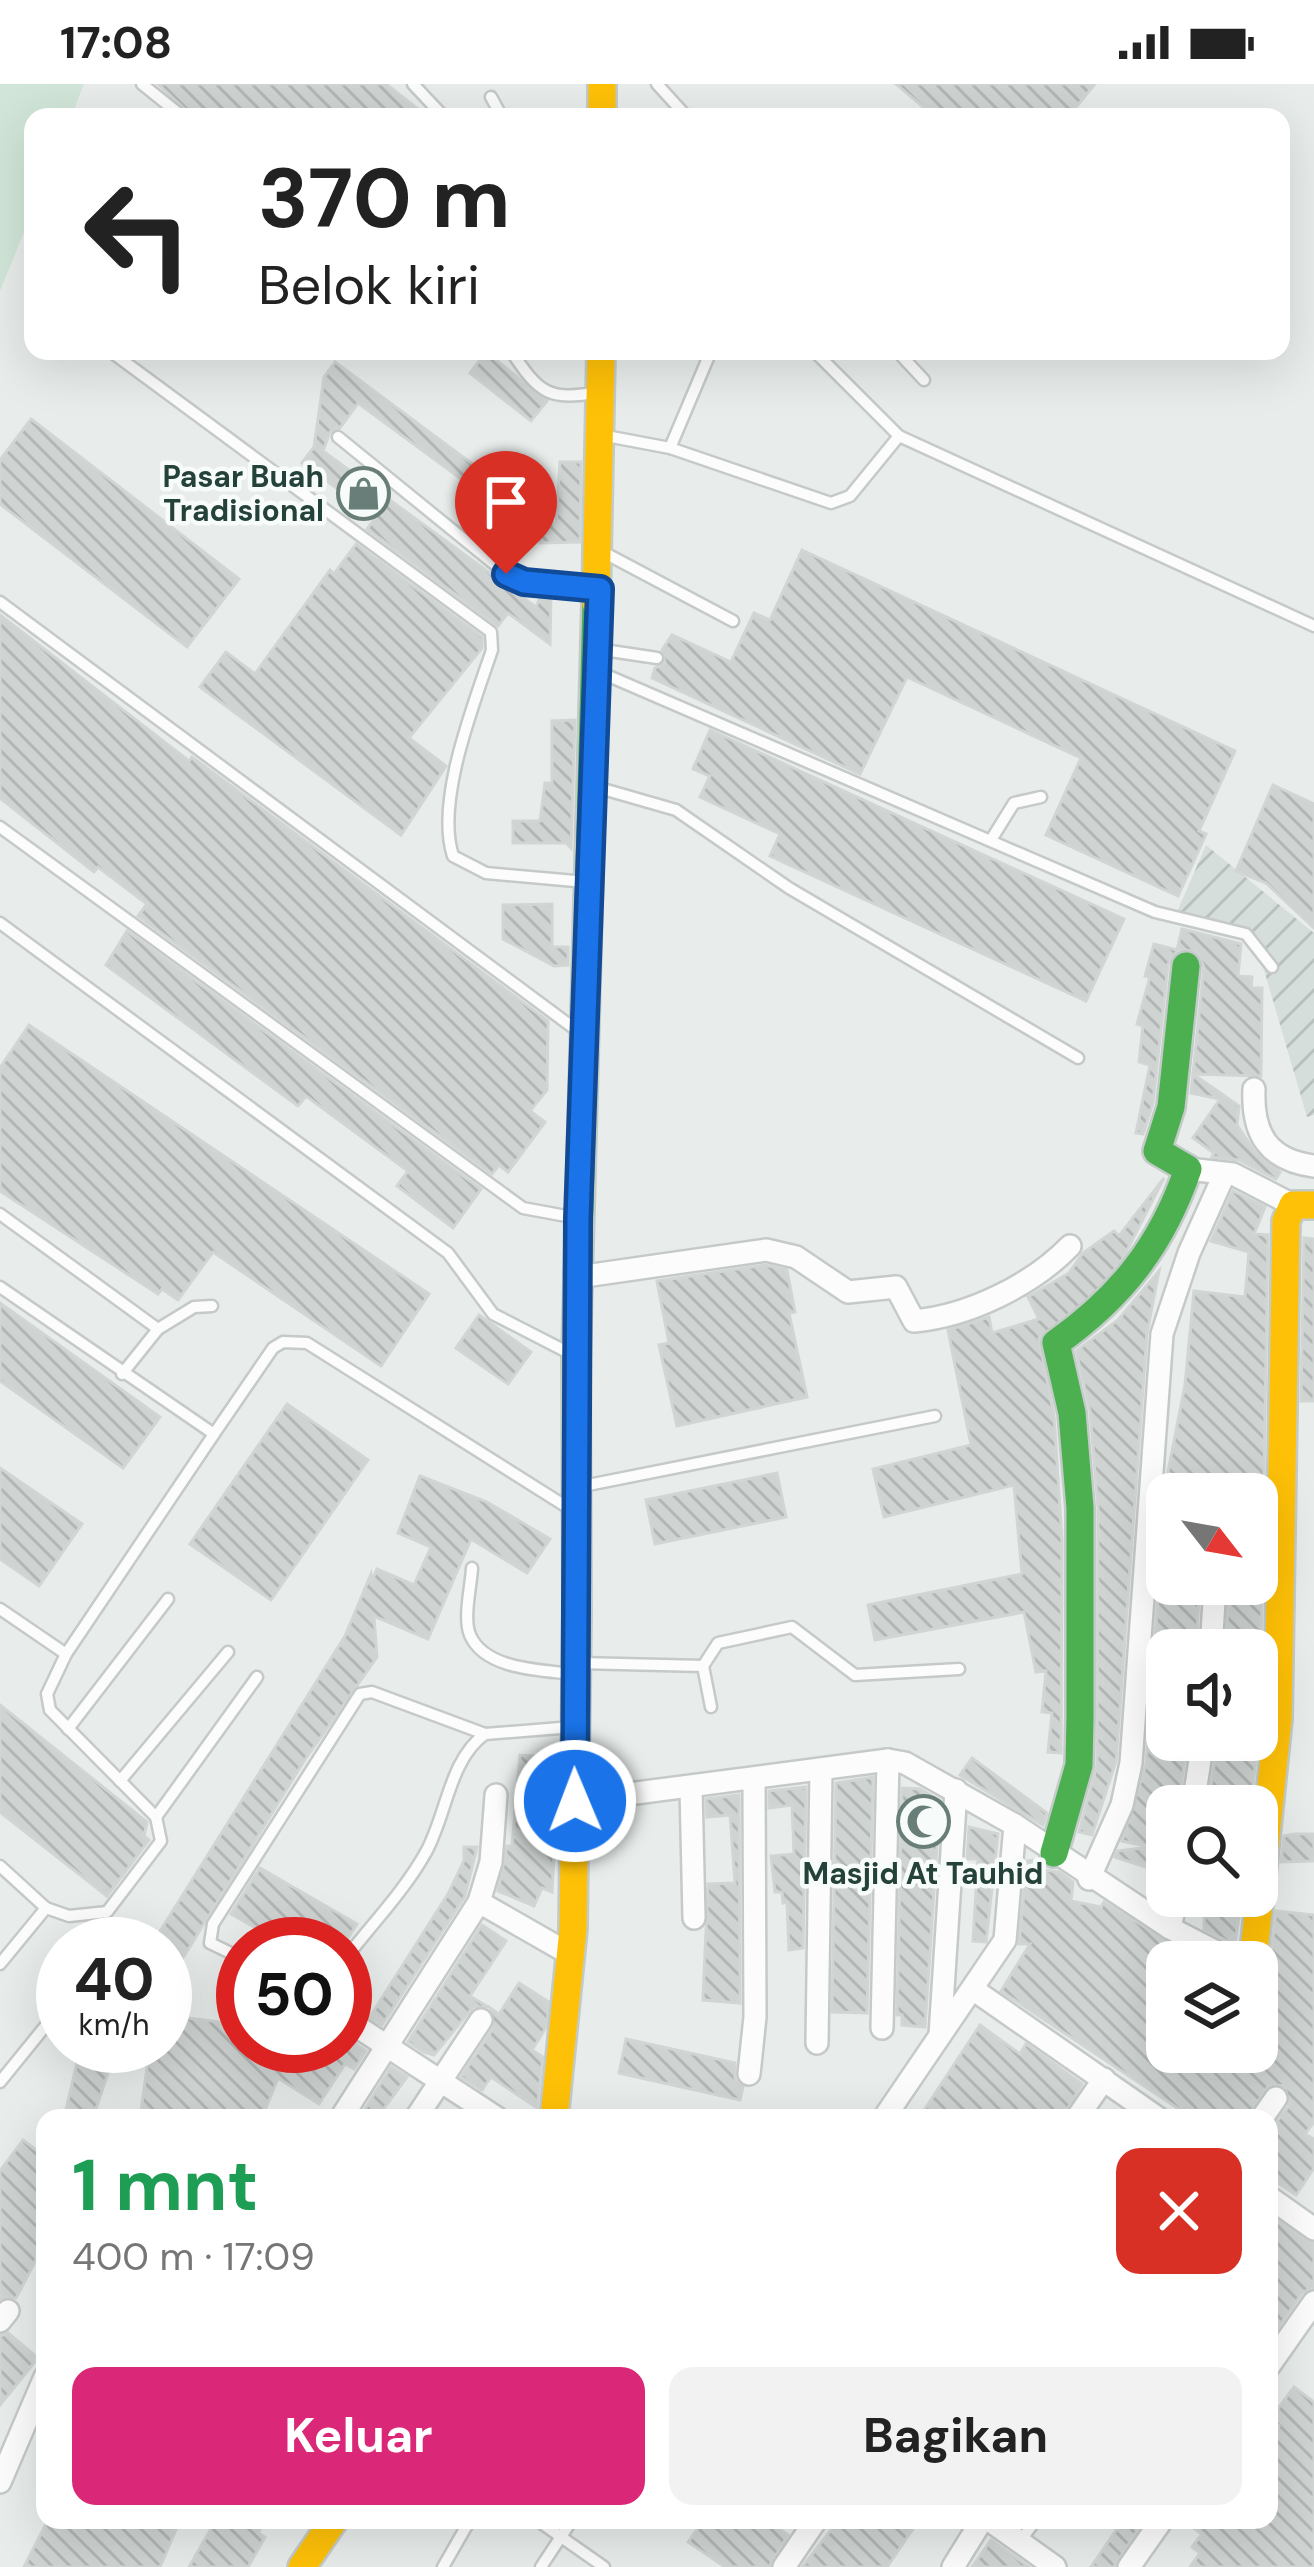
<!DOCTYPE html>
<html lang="id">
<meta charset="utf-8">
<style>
:root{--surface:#fff;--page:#f2f2f2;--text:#222;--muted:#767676;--accent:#db2777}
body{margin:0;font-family:"DM Sans",sans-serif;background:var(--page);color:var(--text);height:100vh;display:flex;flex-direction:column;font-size:45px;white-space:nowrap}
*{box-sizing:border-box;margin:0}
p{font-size:39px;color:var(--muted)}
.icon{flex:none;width:66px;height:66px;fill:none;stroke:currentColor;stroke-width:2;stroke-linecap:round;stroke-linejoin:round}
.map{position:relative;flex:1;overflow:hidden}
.panel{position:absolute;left:36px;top:2025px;width:1242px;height:420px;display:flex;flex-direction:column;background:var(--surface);border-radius:24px;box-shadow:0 12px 48px #0002}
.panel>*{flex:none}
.guide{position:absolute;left:24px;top:24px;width:1266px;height:252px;border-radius:24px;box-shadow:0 12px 48px #0002;background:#fff;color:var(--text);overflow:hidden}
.needle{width:78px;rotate:121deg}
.buttons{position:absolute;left:1146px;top:1389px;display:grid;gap:24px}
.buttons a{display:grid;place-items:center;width:132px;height:132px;border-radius:24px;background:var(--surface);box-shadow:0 12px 48px #0002;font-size:60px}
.speed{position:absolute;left:36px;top:1833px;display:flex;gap:24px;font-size:60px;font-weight:700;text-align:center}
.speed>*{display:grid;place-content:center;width:156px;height:156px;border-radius:50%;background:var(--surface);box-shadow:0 12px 48px #0002;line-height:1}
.speed small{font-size:30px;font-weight:400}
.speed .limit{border:18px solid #d22;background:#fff;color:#111}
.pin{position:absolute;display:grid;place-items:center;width:102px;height:102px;color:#fff;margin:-123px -51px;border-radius:50% 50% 50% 0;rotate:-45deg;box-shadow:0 0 12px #0007}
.pin .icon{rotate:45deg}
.me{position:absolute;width:132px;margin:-66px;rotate:359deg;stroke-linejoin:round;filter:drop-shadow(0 0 9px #0008)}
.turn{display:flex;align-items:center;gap:42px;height:252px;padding:0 36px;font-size:54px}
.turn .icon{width:156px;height:156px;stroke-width:2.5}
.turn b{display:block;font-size:84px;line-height:102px}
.round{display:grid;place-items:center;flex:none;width:126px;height:126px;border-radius:24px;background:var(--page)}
.head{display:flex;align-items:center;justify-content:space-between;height:204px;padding:0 36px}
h1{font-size:72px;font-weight:700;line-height:90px;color:#1e9e55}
.cta{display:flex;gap:24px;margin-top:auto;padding:24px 36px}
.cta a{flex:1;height:138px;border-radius:24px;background:var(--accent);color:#fff;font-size:48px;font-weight:700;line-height:138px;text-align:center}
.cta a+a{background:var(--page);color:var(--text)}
.status{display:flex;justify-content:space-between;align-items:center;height:84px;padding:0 60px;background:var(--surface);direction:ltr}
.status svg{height:33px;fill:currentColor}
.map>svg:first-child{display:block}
.industrial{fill:url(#industrial-furrows)}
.grass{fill:#d1e6d8}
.building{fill:url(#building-back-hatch);stroke:#d1d6d4;stroke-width:3}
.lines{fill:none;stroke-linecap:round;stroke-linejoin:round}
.lane-casing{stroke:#c5cac8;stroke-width:15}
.street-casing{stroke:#c5cac8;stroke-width:26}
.fast-casing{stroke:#c3cbc8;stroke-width:32}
.slow-casing{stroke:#c3cbc8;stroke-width:32}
.lane{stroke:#fcfcfc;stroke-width:10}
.street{stroke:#fcfcfc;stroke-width:21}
.fast{stroke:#4caf50;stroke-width:27}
.slow{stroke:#ffc107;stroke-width:27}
.route-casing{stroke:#114b97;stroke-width:30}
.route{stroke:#1a73e8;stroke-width:21}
.labels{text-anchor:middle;stroke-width:9;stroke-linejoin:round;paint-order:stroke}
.poi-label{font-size:30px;font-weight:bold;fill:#24423a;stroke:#f7fbf9;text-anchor:end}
</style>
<div class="status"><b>17:08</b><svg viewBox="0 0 49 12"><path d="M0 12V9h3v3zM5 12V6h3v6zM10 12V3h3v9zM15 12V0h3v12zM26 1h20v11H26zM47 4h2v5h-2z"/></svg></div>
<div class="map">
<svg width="1314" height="2483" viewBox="0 0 1314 2483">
<defs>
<pattern id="industrial-furrows" width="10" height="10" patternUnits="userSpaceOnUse" patternTransform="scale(3)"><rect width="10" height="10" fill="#d6dedb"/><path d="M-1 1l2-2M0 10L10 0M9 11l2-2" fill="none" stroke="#b8c0bd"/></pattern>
<pattern id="building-back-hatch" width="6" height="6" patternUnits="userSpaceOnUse" patternTransform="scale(3)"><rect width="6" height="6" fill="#cfd4d2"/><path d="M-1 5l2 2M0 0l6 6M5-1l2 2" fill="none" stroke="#b2b7b5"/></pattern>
</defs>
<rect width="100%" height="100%" fill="#e8edeb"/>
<path class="industrial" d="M 1206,761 L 1314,849 L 1314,1031 L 1307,1033 L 1252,845 L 1177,828 Z"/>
<path class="grass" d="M 0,0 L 84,0 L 71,33 L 33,33 L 33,126 L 0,207 Z"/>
<g class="building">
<path d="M 158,0 L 386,0 L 428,33 L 193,33 Z"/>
<path d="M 896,0 L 1095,0 L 1068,33 L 935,33 Z"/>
<path d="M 486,268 L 547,317 L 531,337 L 470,289 Z"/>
<path d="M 335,278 L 556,442 L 560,378 L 581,378 L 580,458 L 540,459 L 540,453 L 358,319 L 340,344 L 330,348 L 323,367 L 536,523 L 542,508 L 551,509 L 550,560 L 508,529 L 498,542 L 367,445 L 376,433 L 302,379 L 314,363 L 324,293 Z"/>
<path d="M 31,335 L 239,495 L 187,563 L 0,420 L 0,376 Z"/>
<path d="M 356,460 L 482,553 L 482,564 L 409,654 L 446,682 L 401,751 L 200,603 L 226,568 L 255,590 L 330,486 L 334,490 Z"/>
<path d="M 802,466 L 1235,667 L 1199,747 L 1206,750 L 1178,812 L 1046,751 L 1081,674 L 907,593 L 860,690 L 652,594 L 655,584 L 665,579 L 662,566 L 672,551 L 731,578 L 754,529 L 770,536 Z"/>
<path d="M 0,531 L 189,677 L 192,673 L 548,937 L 547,1006 L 530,1027 L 545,1038 L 508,1088 L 499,1081 L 492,1090 L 138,832 L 147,820 L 98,783 L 94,788 L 0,714 Z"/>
<path d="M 575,636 L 571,764 L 566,759 L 513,759 L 513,737 L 540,737 L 545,699 L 552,699 L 552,637 Z"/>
<path d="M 710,646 L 1124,835 L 1086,917 L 770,772 L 780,750 L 700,713 L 710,692 L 693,685 Z"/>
<path d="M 1273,701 L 1314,720 L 1314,844 L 1266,799 L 1236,787 Z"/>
<path d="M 552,820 L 552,863 L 568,863 L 568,881 L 554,882 L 503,855 L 503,821 Z"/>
<path d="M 1182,845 L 1241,860 L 1238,892 L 1252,893 L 1251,904 L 1262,904 L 1261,992 L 1193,990 L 1204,883 L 1196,867 L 1178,866 L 1168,880 L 1153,1019 L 1143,1050 L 1136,1049 L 1150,981 L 1139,978 L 1143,942 L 1137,940 L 1150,893 L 1145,892 L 1154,860 L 1177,866 Z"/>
<path d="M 127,847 L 481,1105 L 453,1144 L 397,1102 L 408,1087 L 306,1012 L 298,1022 L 106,881 Z"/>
<path d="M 29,941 L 429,1210 L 381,1282 L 213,1168 L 178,1216 L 162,1205 L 158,1210 L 0,1107 L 0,984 Z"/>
<path d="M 1193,990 L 1239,1022 L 1237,1041 L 1255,1068 L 1280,1088 L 1276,1095 L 1239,1076 L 1212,1073 L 1214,1069 L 1193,1054 L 1220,1015 L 1191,1009 Z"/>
<path d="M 1164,1094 L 1121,1178 L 1093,1211 L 1039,1254 L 1054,1332 L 1062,1457 L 1061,1669 L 1048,1668 L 1052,1629 L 1042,1628 L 1046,1587 L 1036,1588 L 1024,1528 L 875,1556 L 868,1521 L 1022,1490 L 1014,1401 L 884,1433 L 873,1385 L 971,1361 L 948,1246 L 989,1233 L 992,1249 L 1039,1235 L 1028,1213 L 1069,1189 L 1083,1169 L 1114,1147 L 1119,1152 Z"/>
<path d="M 1233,1107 L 1265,1123 L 1254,1150 L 1268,1151 L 1260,1634 L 1251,1722 L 1208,1722 L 1218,1656 L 1257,1656 L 1257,1566 L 1226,1566 L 1228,1511 L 1221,1504 L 1208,1503 L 1199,1515 L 1196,1563 L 1167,1566 L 1167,1656 L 1188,1656 L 1178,1722 L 1167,1722 L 1167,1790 L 1115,1773 L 1118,1767 L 1151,1763 L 1122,1757 L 1146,1680 L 1159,1500 L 1257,1500 L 1257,1410 L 1235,1410 L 1235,1398 L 1166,1398 L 1185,1301 L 1194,1207 L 1245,1213 L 1249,1168 L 1211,1157 Z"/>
<path d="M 1304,1154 L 1314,1155 L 1314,1317 L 1301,1317 Z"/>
<path d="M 765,1181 L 787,1186 L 795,1228 L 789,1229 L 807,1313 L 677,1342 L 659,1261 L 669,1259 L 657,1197 Z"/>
<path d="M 1159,1187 L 1147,1249 L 1116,1677 L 1092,1751 L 1079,1748 L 1097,1681 L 1098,1424 L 1090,1327 L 1076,1267 L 1118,1236 Z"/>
<path d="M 0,1219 L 160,1333 L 123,1384 L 0,1297 Z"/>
<path d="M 479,1231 L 531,1268 L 508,1300 L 456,1264 Z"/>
<path d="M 287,1320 L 368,1376 L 271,1516 L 190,1460 Z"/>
<path d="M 0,1384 L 82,1440 L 39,1502 L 0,1475 Z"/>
<path d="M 777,1389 L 786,1433 L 655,1460 L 646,1416 Z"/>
<path d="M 420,1392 L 487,1418 L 550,1455 L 527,1489 L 471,1455 L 428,1555 L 374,1532 L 377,1573 L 304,1677 L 165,1903 L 165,1860 L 152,1860 L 345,1552 L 371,1490 L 372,1497 L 377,1485 L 414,1501 L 431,1463 L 398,1449 Z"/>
<path d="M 0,1621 L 147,1738 L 144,1752 L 149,1756 L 107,1812 L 0,1728 Z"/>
<path d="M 520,1671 L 559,1674 L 552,1808 L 542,1804 L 534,1822 L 498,1807 L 507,1762 L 512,1762 Z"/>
<path d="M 972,1674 L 1047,1729 L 1043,1741 L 960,1691 Z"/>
<path d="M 873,1693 L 867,1929 L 832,1928 L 836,1699 Z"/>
<path d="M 806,1703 L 803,1864 L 789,1866 L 787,1818 L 783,1819 L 782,1808 L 775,1808 L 771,1772 L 794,1770 L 792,1721 L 769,1724 L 769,1707 Z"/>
<path d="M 902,1704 L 920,1705 L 940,1717 L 925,1943 L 902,1941 L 902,1931 L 897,1931 Z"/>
<path d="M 739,1711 L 740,1919 L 703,1916 L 708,1800 L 735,1799 L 730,1731 L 707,1733 L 706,1715 Z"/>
<path d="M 969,1743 L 998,1750 L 986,1858 L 973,1857 L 978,1775 L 967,1775 Z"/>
<path d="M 1295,1750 L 1314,1750 L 1314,1777 L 1281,1778 L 1284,1752 Z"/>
<path d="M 464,1763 L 477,1763 L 465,1812 L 382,1941 L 345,1921 L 345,1916 L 371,1931 L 448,1810 L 464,1777 Z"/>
<path d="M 1035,1776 L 1036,1785 L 1059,1788 L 1073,1798 L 1071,1817 L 1101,1823 L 1104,1818 L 1203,1878 L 1167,1878 L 1167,1968 L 1257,1968 L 1257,1890 L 1271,1871 L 1276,1827 L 1314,1831 L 1314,2038 L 1305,2050 L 1314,2055 L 1314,2084 L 1296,2111 L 1269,2093 L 1269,2047 L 1289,2022 L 1285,2002 L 1269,2001 L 1247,2034 L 1209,2034 L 1197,2026 L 1191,2033 L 1001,1907 L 1030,1860 L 1019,1860 L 1027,1777 Z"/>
<path d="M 260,1784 L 357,1840 L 344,1860 L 284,1860 L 231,1830 Z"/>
<path d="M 1205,1812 L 1242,1812 L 1235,1861 L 1204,1845 Z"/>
<path d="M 482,1841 L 506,1857 L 470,1912 L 488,1923 L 473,1923 L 434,1971 L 424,1968 L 408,1958 Z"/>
<path d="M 519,1899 L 549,1918 L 547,1942 L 532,1966 L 543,1973 L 537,2024 L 491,1993 L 482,2006 L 461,1993 L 494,1943 L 490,1924 L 499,1930 Z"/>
<path d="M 165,1931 L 243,1941 L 240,1962 L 282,1962 L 299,1970 L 304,1962 L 345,1962 L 345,1953 L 366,1967 L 354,1985 L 345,1980 L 319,2020 L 278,1994 L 262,2034 L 140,2034 L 150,1962 L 165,1962 Z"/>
<path d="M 980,1941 L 1020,1970 L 1026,1960 L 1082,2000 L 1062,2034 L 919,2034 Z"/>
<path d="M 626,1955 L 735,1979 L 735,1995 L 743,2003 L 740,2016 L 619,1989 Z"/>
<path d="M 81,1962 L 117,1962 L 93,2034 L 64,2034 Z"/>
<path d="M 391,1983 L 407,1993 L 377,2034 L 368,2034 L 362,2030 Z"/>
<path d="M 23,2056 L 45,2073 L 45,2159 L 16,2214 L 0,2215 L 0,2087 Z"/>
<path d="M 1275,2135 L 1314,2160 L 1314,2203 L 1302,2209 L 1275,2248 L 1269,2244 L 1269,2144 Z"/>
<path d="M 8,2249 L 38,2274 L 0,2321 L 0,2252 Z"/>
<path d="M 1294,2303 L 1314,2318 L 1314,2483 L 1190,2483 L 1200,2469 L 1192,2463 L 1202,2450 L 1182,2436 L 1269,2436 L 1269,2356 L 1279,2342 L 1270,2335 Z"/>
<path d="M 48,2436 L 180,2436 L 160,2483 L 24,2483 Z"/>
<path d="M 216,2436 L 266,2436 L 258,2449 L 265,2453 L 248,2483 L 189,2483 Z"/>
<path d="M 704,2436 L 767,2436 L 788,2451 L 769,2483 L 725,2483 L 688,2458 Z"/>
<path d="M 839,2436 L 919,2436 L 887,2483 L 802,2483 Z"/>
<path d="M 1123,2436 L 1144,2436 L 1114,2483 L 1091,2483 Z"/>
<path d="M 991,2456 L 1004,2465 L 1029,2483 L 972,2483 Z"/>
</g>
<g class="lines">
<defs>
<g id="lane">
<path d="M 142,0 L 183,33"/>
<path d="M 413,0 L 444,33"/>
<path d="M 657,0 L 687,33"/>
<path d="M 491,13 L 502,33"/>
<path d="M 110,267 L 491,548 L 492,566 C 474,620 435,717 453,772 L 486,789 L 586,798"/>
<path d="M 511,267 C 540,310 548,317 600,308"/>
<path d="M 814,267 L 899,352"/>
<path d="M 897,267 L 924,296"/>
<path d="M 601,351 L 670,364 L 831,419 L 850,412 L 899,352 L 1314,542"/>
<path d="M 338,353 L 514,496 L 597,504"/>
<path d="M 670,364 L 711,267"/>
<path d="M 601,467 L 733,537"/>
<path d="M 0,518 L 579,948"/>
<path d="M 597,565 L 657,574"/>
<path d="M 597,587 L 1155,828 L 1246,850 L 1272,883"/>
<path d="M 596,703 L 676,726 L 789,804 L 1078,974"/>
<path d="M 0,743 L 523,1124 L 577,1134"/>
<path d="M 991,756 L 1014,719 L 1041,713"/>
<path d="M 0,839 L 448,1169 L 493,1230 L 573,1271"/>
<path d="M 0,1130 L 158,1245 L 122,1290"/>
<path d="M 0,1203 L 214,1350 L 273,1264 L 283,1258 L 307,1259 L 570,1425"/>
<path d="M 158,1245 L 194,1223 L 212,1222"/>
<path d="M 578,1403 L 935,1332"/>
<path d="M 472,1484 C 471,1503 463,1534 470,1551 C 485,1586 542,1586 573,1590"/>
<path d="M 0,1525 L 66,1570 L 214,1350"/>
<path d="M 579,1579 L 703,1582 L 711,1623"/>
<path d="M 703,1582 L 718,1559 L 792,1543 L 855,1591 L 959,1585"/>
<path d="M 68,1645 L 168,1515"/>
<path d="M 120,1697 L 228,1568"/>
<path d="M 156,1733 L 257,1593"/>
<path d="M 0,1782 L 46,1824"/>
<path d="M 243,1875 L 210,1859 L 213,1840 L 360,1610 L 372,1608 L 485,1650"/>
<path d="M 345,1875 C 372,1840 405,1806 426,1768 C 447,1730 449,1676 485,1650 L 573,1643"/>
<path d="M 0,1880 L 46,1824 L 69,1832 L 107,1828 L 161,1757 L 156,1733 L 50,1626 L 47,1610 L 66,1570"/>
<path d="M 0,1998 L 56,1929"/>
<path d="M 537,2436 L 604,2483"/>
<path d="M 1020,2457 L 1036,2436"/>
<path d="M 443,2483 L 470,2436"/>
<path d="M 541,2483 L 572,2436"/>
</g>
<g id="street">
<path d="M 1254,1005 C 1252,1050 1268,1076 1314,1082"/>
<path d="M 1188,1085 L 1233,1090 L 1293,1121"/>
<path d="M 578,1193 L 766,1166 L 796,1173 L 848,1208 L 896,1203 L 914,1237 C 969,1232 1032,1201 1070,1162"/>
<path d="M 1211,1566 L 1214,1517"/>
<path d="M 691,1704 L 694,1834"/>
<path d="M 575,1717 L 888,1676 L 905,1679 L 1015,1741 L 1170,1844 L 1236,1878"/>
<path d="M 1193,1722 L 1203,1656"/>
<path d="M 1089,1795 L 1122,1721 L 1131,1679 L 1162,1250 L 1189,1169 L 1224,1091"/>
<path d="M 479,1818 L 568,1869"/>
<path d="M 1170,1844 L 1177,1812"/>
<path d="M 974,1906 L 1158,2034"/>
<path d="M 347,1936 L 497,2034"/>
<path d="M 882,1944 L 888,1676"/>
<path d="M 940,1951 L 956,1706"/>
<path d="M 817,1959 L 821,1686"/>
<path d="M 749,1990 L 755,1933 L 754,1697"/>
<path d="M 341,2034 L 479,1818 L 491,1778 L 496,1711"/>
<path d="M 416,2034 L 481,1936"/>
<path d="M 884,2034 L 1005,1856 L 1015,1741"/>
<path d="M 1077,2034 L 1104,1995"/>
<path d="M 1262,2034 L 1276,2014"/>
<path d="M 1269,2113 L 1314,2145"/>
<path d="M 0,2237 L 8,2227"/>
<path d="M 1269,2282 L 1314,2218"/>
<path d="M 0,2398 L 45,2293"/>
<path d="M 989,2436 L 1055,2483"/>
<path d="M 784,2483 L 816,2436"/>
<path d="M 953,2483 L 982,2436"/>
<path d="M 1129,2483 L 1162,2436"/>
</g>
<g id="fast">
<path d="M 577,1531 L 576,1273 L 596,519"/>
<path d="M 1054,1769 L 1079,1681 L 1080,1633 L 1080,1424 L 1072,1329 L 1056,1259 C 1121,1213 1162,1161 1188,1085 L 1157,1067 L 1171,1023 L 1186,882"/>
</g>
<g id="slow">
<path d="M 602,0 L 602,33"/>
<path d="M 596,519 L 601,267"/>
<path d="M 1243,1878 L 1254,1868 L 1278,1635 L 1286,1137 L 1293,1121 L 1314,1121"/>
<path d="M 554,2034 L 573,1845 L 577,1531"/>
<path d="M 302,2483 L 334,2436"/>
</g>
</defs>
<use href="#lane" class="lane-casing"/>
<use href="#street" class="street-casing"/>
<use href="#fast" class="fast-casing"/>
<use href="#slow" class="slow-casing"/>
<use href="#lane" class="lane"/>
<use href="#street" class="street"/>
<use href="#fast" class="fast"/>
<use href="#slow" class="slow"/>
</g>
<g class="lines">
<defs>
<path id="route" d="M 506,490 L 524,498 L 600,505 L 578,1134 L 575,1717"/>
</defs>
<use href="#route" class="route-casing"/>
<use href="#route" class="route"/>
</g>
<defs>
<symbol id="shop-ring" viewBox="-11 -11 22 22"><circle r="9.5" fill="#f7fbf9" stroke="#697e78" stroke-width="1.5"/><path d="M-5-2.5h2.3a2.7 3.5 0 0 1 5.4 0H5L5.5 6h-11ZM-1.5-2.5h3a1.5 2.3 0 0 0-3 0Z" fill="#697e78"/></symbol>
<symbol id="mosque-ring" viewBox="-11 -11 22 22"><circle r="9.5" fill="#f7fbf9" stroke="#697e78" stroke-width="1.5"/><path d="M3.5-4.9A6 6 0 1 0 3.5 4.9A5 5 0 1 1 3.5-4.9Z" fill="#697e78"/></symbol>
</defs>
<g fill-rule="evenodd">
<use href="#shop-ring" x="334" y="380" width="59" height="59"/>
<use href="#mosque-ring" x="894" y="1708" width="59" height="59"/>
</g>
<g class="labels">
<g class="poi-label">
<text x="324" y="403">Pasar Buah<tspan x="324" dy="34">Tradisional</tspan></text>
<text x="923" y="1800" text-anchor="middle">Masjid At Tauhid</text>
</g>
</g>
</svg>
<div class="buttons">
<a><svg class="needle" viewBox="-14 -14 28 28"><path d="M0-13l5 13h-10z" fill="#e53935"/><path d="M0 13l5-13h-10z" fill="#767676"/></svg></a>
<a><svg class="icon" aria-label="sound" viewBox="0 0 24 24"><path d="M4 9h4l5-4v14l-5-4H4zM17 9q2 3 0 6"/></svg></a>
<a><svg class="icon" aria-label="search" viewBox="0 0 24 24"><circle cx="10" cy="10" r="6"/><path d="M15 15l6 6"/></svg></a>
<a><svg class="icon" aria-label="layers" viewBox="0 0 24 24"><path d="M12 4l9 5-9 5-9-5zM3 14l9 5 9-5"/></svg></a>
</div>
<div class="speed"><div>40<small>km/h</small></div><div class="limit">50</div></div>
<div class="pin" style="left:506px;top:490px;background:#d93025"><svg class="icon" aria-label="arrive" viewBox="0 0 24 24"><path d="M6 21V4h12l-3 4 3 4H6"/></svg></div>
<svg class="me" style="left:575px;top:1717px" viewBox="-20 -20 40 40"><circle r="17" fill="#1a73e8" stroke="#fff" stroke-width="3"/><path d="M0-11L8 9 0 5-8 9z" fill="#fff"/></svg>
<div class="guide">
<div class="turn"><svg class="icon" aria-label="left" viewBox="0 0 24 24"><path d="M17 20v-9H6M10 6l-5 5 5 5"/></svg><div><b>370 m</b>Belok kiri</div></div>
</div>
<section class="panel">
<div class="head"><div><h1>1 mnt</h1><p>400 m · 17:09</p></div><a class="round" style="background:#d93025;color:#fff"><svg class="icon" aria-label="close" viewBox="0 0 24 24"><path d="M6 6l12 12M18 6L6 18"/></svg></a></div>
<div class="cta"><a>Keluar</a><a>Bagikan</a></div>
</section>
</div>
